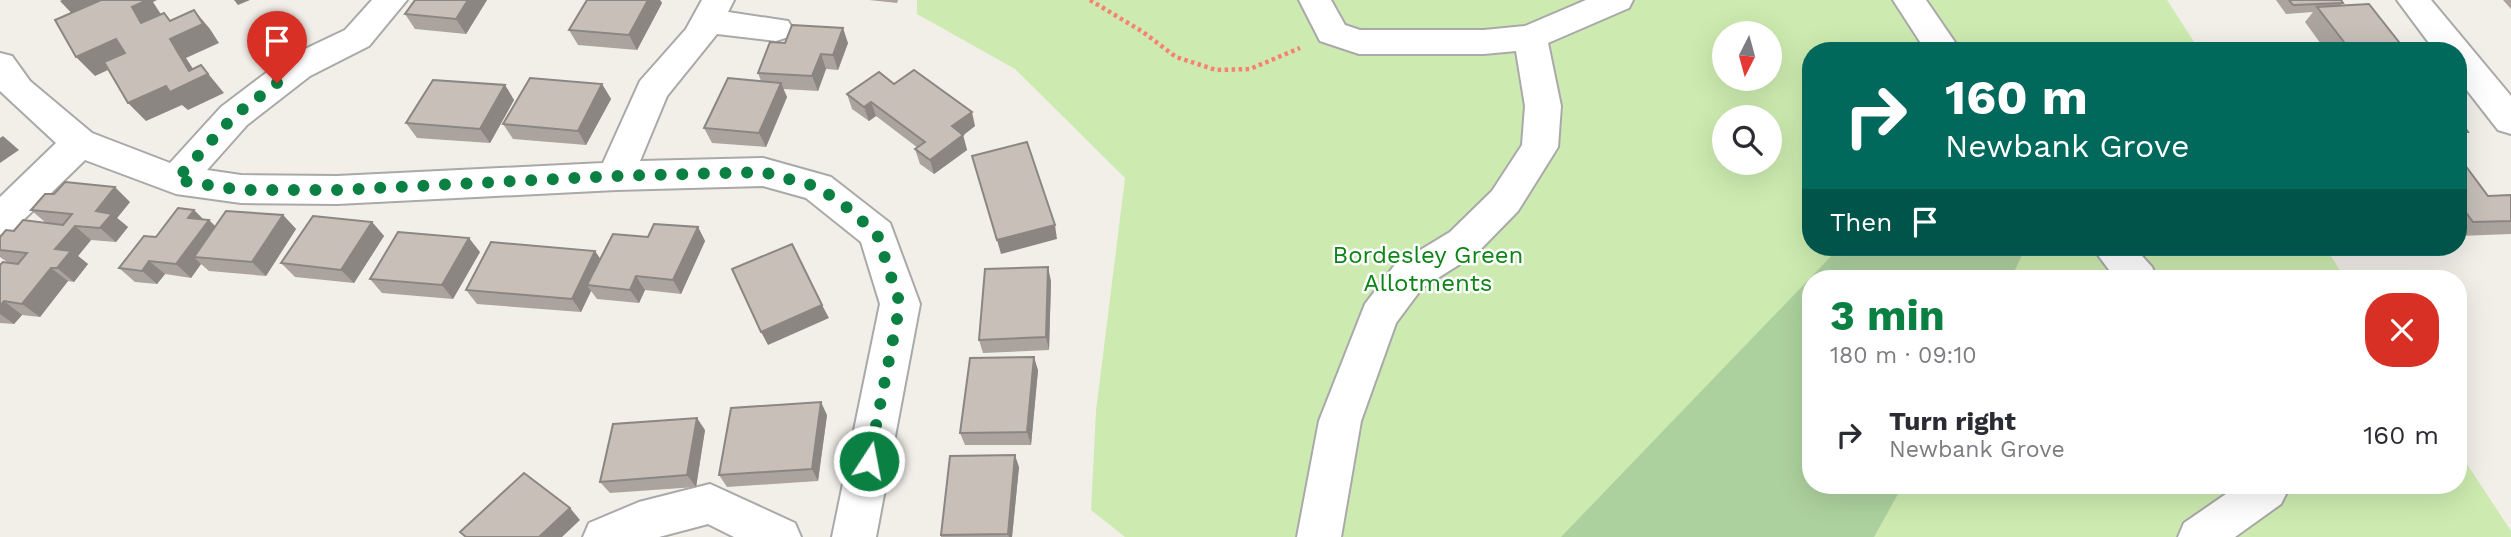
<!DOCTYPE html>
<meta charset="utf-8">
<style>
:root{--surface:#fff;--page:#f7f7f7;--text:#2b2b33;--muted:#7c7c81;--accent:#0b8043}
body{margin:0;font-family:"Work Sans",sans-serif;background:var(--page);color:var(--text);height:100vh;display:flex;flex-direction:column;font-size:26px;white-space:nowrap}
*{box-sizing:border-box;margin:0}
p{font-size:23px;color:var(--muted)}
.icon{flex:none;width:38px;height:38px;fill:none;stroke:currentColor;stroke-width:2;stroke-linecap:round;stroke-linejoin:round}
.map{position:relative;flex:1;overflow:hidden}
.panel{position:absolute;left:1802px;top:270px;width:665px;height:224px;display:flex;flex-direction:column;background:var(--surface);border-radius:28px;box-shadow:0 7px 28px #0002}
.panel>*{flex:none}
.banner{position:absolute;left:1802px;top:42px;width:665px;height:214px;border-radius:28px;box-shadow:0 7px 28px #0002;background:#00695c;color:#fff;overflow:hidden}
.needle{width:46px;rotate:186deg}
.fabs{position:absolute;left:1712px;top:21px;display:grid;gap:14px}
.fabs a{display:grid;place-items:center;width:70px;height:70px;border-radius:50%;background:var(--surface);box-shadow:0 7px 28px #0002;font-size:35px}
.pin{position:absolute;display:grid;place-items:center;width:60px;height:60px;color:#fff;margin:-72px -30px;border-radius:50% 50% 50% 0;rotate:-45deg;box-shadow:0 0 7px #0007}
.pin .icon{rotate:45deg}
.me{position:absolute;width:77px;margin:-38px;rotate:11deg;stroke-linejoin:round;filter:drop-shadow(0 0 5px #0008)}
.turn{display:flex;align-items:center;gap:24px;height:147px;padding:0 28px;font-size:32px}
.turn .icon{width:91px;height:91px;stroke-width:2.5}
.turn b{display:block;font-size:49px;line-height:60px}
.then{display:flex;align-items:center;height:66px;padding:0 28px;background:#0003;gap:14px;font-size:26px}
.round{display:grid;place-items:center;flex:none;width:74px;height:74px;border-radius:28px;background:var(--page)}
.headline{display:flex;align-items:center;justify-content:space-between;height:119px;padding:0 28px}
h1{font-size:42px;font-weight:700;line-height:52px;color:var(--accent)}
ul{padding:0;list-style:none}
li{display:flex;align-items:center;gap:21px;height:91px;padding:0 28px}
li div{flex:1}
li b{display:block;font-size:26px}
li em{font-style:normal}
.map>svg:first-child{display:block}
.grass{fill:#cdebb0;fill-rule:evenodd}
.forest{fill:#add19e}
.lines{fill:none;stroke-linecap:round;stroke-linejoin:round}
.minor-casing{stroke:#a9a9a9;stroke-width:4}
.path{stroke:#fa8072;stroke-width:4.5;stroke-dasharray:3.5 3.5;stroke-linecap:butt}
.minor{fill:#fff;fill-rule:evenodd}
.wall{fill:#aba49e}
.shaded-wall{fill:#8b8681}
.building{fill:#c7bfb8;stroke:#8b8681;stroke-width:2}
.route{stroke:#0b8043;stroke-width:12;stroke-dasharray:0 21.6}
.labels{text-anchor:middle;stroke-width:5;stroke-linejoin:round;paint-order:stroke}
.park-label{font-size:24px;fill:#0c8416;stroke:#fff}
</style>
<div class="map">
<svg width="2511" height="537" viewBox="0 0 2511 537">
<rect width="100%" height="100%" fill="#f2efe9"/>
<path class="grass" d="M 917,0 L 2167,0 L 2200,51 L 1811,51 L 1811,247 L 2325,247 L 2345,278 L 1811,278 L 1811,485 L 2459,485 L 2459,452 L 2511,531 L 2511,537 L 1125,537 L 1091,510 L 1096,411 L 1125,178 L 1015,69 L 917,14 ZM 1724,33 L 1769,33 L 1769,79 L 1724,79 ZM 1724,117 L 1769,117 L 1769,163 L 1724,163 Z"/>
<path class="forest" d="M 1840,247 L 2026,247 L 2011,278 L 1811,278 L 1811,485 L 1903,485 L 1874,537 L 1561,537 Z"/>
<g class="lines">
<defs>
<g id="minor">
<path d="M 372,0 L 407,0 L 369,46 L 310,76 L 247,125 L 207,170 L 241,175 L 337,176 L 603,163 L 640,81 L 686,29 L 702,0 L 734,0 L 728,12 L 788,21 L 793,29 L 788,37 L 776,41 L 717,34 L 667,96 L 640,161 L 763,158 L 831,177 L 890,223 L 920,304 L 876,537 L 832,537 L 880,304 L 861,242 L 806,198 L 763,186 L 616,190 L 337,204 L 241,203 L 176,194 L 85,160 L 13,230 L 0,235 L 0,197 L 56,143 L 0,91 L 0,53 L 12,56 L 30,81 L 92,133 L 170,163 L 221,107 L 286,58 L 345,30 Z"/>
<path d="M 1299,0 L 1331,0 L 1345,25 L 1360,30 L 1484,30 L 1525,26 L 1586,0 L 1633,0 L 1629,8 L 1548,43 L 1561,106 L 1558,147 L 1518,211 L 1476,254 L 1422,288 L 1396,323 L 1361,421 L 1341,537 L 1297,537 L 1319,421 L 1365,304 L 1394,266 L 1450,232 L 1492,191 L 1522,145 L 1525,106 L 1516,51 L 1484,54 L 1359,54 L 1320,41 Z"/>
<path d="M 1893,0 L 1926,0 L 1961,51 L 1926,51 Z"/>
<path d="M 2397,0 L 2431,0 L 2511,96 L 2511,134 L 2498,130 L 2459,80 L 2459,51 L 2435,51 Z"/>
<path d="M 2092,247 L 2134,247 L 2152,267 L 2157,278 L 2115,278 Z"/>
<path d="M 710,484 L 795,523 L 801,537 L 734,537 L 708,524 L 659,537 L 583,537 L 589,523 L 639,502 Z"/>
<path d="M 2239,485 L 2285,485 L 2288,490 L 2281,504 L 2235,537 L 2178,537 L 2184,523 Z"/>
</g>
</defs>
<use href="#minor" class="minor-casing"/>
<path class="path" d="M 1090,0 L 1143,32 L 1176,57 L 1216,70 L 1250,69 L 1300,48"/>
<use href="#minor" class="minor"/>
</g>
<g class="wall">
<path d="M 487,0 L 466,34 L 415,29 L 405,14 Z"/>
<path d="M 587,0 L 660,0 L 662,3 L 637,50 L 578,45 L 569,30 Z"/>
<path d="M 869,0 L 898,0 L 897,3 Z"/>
<path d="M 2276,0 L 2341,0 L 2343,3 L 2341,5 L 2406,51 L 2326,51 L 2305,22 L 2313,12 L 2286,14 Z"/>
<path d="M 2503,0 L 2511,0 L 2511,9 Z"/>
<path d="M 785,43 L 848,43 L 838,70 L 826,69 L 818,91 L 783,89 L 787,97 L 766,147 L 712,143 L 704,128 L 761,81 L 758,73 Z"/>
<path d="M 602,84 L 611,99 L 586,145 L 513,139 L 503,124 Z"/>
<path d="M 894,84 L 975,126 L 963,135 L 967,150 L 934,174 L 920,164 L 915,149 L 918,148 L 876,116 L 869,121 L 852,109 L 847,94 Z"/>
<path d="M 505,85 L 514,100 L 490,143 L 417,138 L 406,123 Z"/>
<path d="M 2459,119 L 2468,132 L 2459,141 Z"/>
<path d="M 2459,157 L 2488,196 L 2511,195 L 2511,234 L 2459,236 Z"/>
<path d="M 130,202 L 117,218 L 128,227 L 116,242 L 91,240 L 78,256 L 88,264 L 74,282 L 68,281 L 40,317 L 22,315 L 14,324 L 0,323 L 0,265 L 7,262 L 0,257 L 0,237 L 14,231 L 46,223 L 31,210 Z"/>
<path d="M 194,210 L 204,220 L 209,220 L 215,226 L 283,215 L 296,229 L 266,276 L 209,271 L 201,264 L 191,278 L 165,274 L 157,284 L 135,282 L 119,268 Z"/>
<path d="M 372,222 L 384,236 L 354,283 L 295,277 L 281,263 Z"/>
<path d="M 698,227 L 705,241 L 681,294 L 645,290 L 639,303 L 597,299 L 591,291 L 581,312 L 477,304 L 466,290 L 600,259 L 648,237 Z"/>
<path d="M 480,252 L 453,299 L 382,293 L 370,279 Z"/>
<path d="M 1051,281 L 1049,350 L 983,353 L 979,340 Z"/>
<path d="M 1038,370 L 1031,445 L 965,445 L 960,433 Z"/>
<path d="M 827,415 L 818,481 L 727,487 L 719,475 Z"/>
<path d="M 705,430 L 696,487 L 610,493 L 600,482 Z"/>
<path d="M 1019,467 L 1012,537 L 941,537 L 941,535 Z"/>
</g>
<g class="shaded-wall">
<path d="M 62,0 L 109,0 L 78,20 L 60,1 Z"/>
<path d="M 129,0 L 157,0 L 153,2 L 164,19 L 141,23 Z"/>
<path d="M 234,0 L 250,0 L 238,5 Z"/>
<path d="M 468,0 L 487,0 L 466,34 L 456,19 Z"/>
<path d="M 648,0 L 660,0 L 662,3 L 637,50 L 629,35 Z"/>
<path d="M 194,10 L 210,29 L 219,43 L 186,58 L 199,78 L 201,65 L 224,93 L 188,110 L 182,105 L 146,121 L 128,103 L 166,86 L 189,71 L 170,39 L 170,21 L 164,13 L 182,34 Z"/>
<path d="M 843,28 L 848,43 L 838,70 L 833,55 Z"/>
<path d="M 116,39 L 134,58 L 95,76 L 76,57 Z"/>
<path d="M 821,54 L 826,69 L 818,91 L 812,76 Z"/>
<path d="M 781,83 L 787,97 L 766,147 L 759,133 Z"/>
<path d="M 602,84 L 611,99 L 586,145 L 578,131 Z"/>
<path d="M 505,85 L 514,100 L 490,143 L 480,129 Z"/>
<path d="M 871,102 L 876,116 L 869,121 L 864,107 Z"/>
<path d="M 972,112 L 975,126 L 956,141 L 952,126 Z"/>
<path d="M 963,135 L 967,150 L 934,174 L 930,160 Z"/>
<path d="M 3,136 L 19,150 L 0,163 L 0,138 Z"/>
<path d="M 115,187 L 130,202 L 117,218 L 128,227 L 116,242 L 100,228 L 96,211 Z"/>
<path d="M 194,210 L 207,223 L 209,220 L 223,234 L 194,257 L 201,264 L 191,278 L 176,264 L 188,218 Z"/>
<path d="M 283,215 L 296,229 L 266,276 L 252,262 Z"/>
<path d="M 372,222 L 384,236 L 354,283 L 341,270 Z"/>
<path d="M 1055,225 L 1057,239 L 1001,254 L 997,240 Z"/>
<path d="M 75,226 L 91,240 L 78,256 L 88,264 L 74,282 L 57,268 L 55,249 Z"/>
<path d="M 698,227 L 705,241 L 681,294 L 673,280 Z"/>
<path d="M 469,238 L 480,252 L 453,299 L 442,285 Z"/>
<path d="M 595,251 L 604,264 L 587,285 L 591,291 L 581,312 L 572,299 Z"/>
<path d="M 149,261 L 165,274 L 157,284 L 142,271 Z"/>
<path d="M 1048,267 L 1051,281 L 1049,350 L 1046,337 Z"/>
<path d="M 51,268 L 68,281 L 40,317 L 22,304 Z"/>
<path d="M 636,276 L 645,290 L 639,303 L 630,290 Z"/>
<path d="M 4,301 L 22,315 L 14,324 L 0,314 L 0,306 Z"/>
<path d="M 822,305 L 829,318 L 768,345 L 761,332 Z"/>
<path d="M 1034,357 L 1038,370 L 1031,445 L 1027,432 Z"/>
<path d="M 821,402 L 827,415 L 818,481 L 812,469 Z"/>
<path d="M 697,418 L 705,430 L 696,487 L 687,475 Z"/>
<path d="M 1015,455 L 1019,467 L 1012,537 L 1009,537 L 1008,534 Z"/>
<path d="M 570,508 L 580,520 L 562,537 L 539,537 Z"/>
</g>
<g class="building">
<path d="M 101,0 L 147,0 L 132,7 L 141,23 L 164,13 L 170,21 L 194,10 L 203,24 L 170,39 L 189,71 L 201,65 L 208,74 L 170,92 L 166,86 L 128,103 L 104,62 L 125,53 L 116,39 L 76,57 L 55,20 Z"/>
<path d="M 415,0 L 468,0 L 456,19 L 405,14 Z"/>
<path d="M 587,0 L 648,0 L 629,35 L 569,30 Z"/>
<path d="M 2289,0 L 2341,0 L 2343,3 L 2293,5 Z"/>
<path d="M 2369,4 L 2406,51 L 2351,51 L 2317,7 Z"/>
<path d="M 792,25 L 843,28 L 833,55 L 821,54 L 812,76 L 758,73 L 770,42 L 785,43 Z"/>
<path d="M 914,70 L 972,112 L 952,126 L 963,135 L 930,160 L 915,149 L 925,142 L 871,102 L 864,107 L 847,94 L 879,72 L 894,84 Z"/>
<path d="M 530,78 L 602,84 L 578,131 L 503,124 Z"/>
<path d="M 728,78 L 781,83 L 759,133 L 704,128 Z"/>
<path d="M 433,80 L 505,85 L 480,129 L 406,123 Z"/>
<path d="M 2459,119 L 2468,132 L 2459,132 Z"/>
<path d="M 1027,142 L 1055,225 L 997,240 L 972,156 Z"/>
<path d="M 2459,157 L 2488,196 L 2511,195 L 2511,221 L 2473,222 L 2459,203 Z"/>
<path d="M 65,182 L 115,187 L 96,211 L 112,214 L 100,228 L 75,226 L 55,249 L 71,251 L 57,268 L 51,268 L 22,304 L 4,301 L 0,306 L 0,265 L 3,262 L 18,264 L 27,253 L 0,250 L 0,237 L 6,230 L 14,231 L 23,220 L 63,225 L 72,214 L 31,210 L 45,194 L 54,194 Z"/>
<path d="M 178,208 L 194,210 L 188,218 L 209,220 L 176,264 L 149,261 L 142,271 L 119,268 L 144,236 L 156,237 Z"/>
<path d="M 226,211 L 283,215 L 252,262 L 194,257 Z"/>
<path d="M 313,216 L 372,222 L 341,270 L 281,263 Z"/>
<path d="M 654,224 L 698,227 L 673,280 L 636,276 L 630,290 L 587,285 L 613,234 L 648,237 Z"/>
<path d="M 398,232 L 469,238 L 442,285 L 370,279 Z"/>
<path d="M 491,242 L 595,251 L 572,299 L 466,290 Z"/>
<path d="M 792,244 L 822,305 L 761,332 L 732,269 Z"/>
<path d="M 1048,267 L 1046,337 L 979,340 L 985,269 Z"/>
<path d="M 1034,357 L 1027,432 L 960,433 L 970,358 Z"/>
<path d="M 821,402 L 812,469 L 719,475 L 731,408 Z"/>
<path d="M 697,418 L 687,475 L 600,482 L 613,424 Z"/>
<path d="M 1015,455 L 1008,534 L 941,535 L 950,456 Z"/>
<path d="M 524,473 L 570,508 L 539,537 L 466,537 L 460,532 Z"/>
</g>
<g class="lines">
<path class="route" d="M 277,83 L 234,116 L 176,180 L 241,190 L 337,190 L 616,176 L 763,172 L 818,187 L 844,205 L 877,234 L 900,304 L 869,461"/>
</g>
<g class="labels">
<g class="park-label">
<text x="1428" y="263">Bordesley Green<tspan x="1428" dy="28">Allotments</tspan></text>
</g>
</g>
</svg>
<div class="fabs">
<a><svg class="needle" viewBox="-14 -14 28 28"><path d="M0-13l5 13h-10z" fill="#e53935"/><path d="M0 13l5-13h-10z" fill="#7c7c81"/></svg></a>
<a><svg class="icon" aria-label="search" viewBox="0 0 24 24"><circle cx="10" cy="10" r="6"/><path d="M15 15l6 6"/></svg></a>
</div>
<div class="pin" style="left:277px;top:83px;background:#d93025"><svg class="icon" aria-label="arrive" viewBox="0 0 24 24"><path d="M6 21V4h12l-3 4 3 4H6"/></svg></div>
<svg class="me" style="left:869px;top:461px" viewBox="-20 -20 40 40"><circle r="17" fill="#0b8043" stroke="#fff" stroke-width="3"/><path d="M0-11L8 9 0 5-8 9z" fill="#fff"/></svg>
<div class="banner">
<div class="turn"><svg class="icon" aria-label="right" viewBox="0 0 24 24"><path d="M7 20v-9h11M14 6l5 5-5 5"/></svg><div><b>160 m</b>Newbank Grove</div></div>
<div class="then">Then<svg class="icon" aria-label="arrive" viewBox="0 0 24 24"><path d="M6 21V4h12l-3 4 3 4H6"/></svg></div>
</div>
<section class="panel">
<div class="headline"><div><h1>3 min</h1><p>180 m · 09:10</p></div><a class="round" style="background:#d93025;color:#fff"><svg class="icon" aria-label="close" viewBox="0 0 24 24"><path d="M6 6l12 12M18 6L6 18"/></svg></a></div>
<ul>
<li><svg class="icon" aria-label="right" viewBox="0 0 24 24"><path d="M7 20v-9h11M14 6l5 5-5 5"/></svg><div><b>Turn right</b><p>Newbank Grove</p></div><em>160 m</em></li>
</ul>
</section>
</div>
